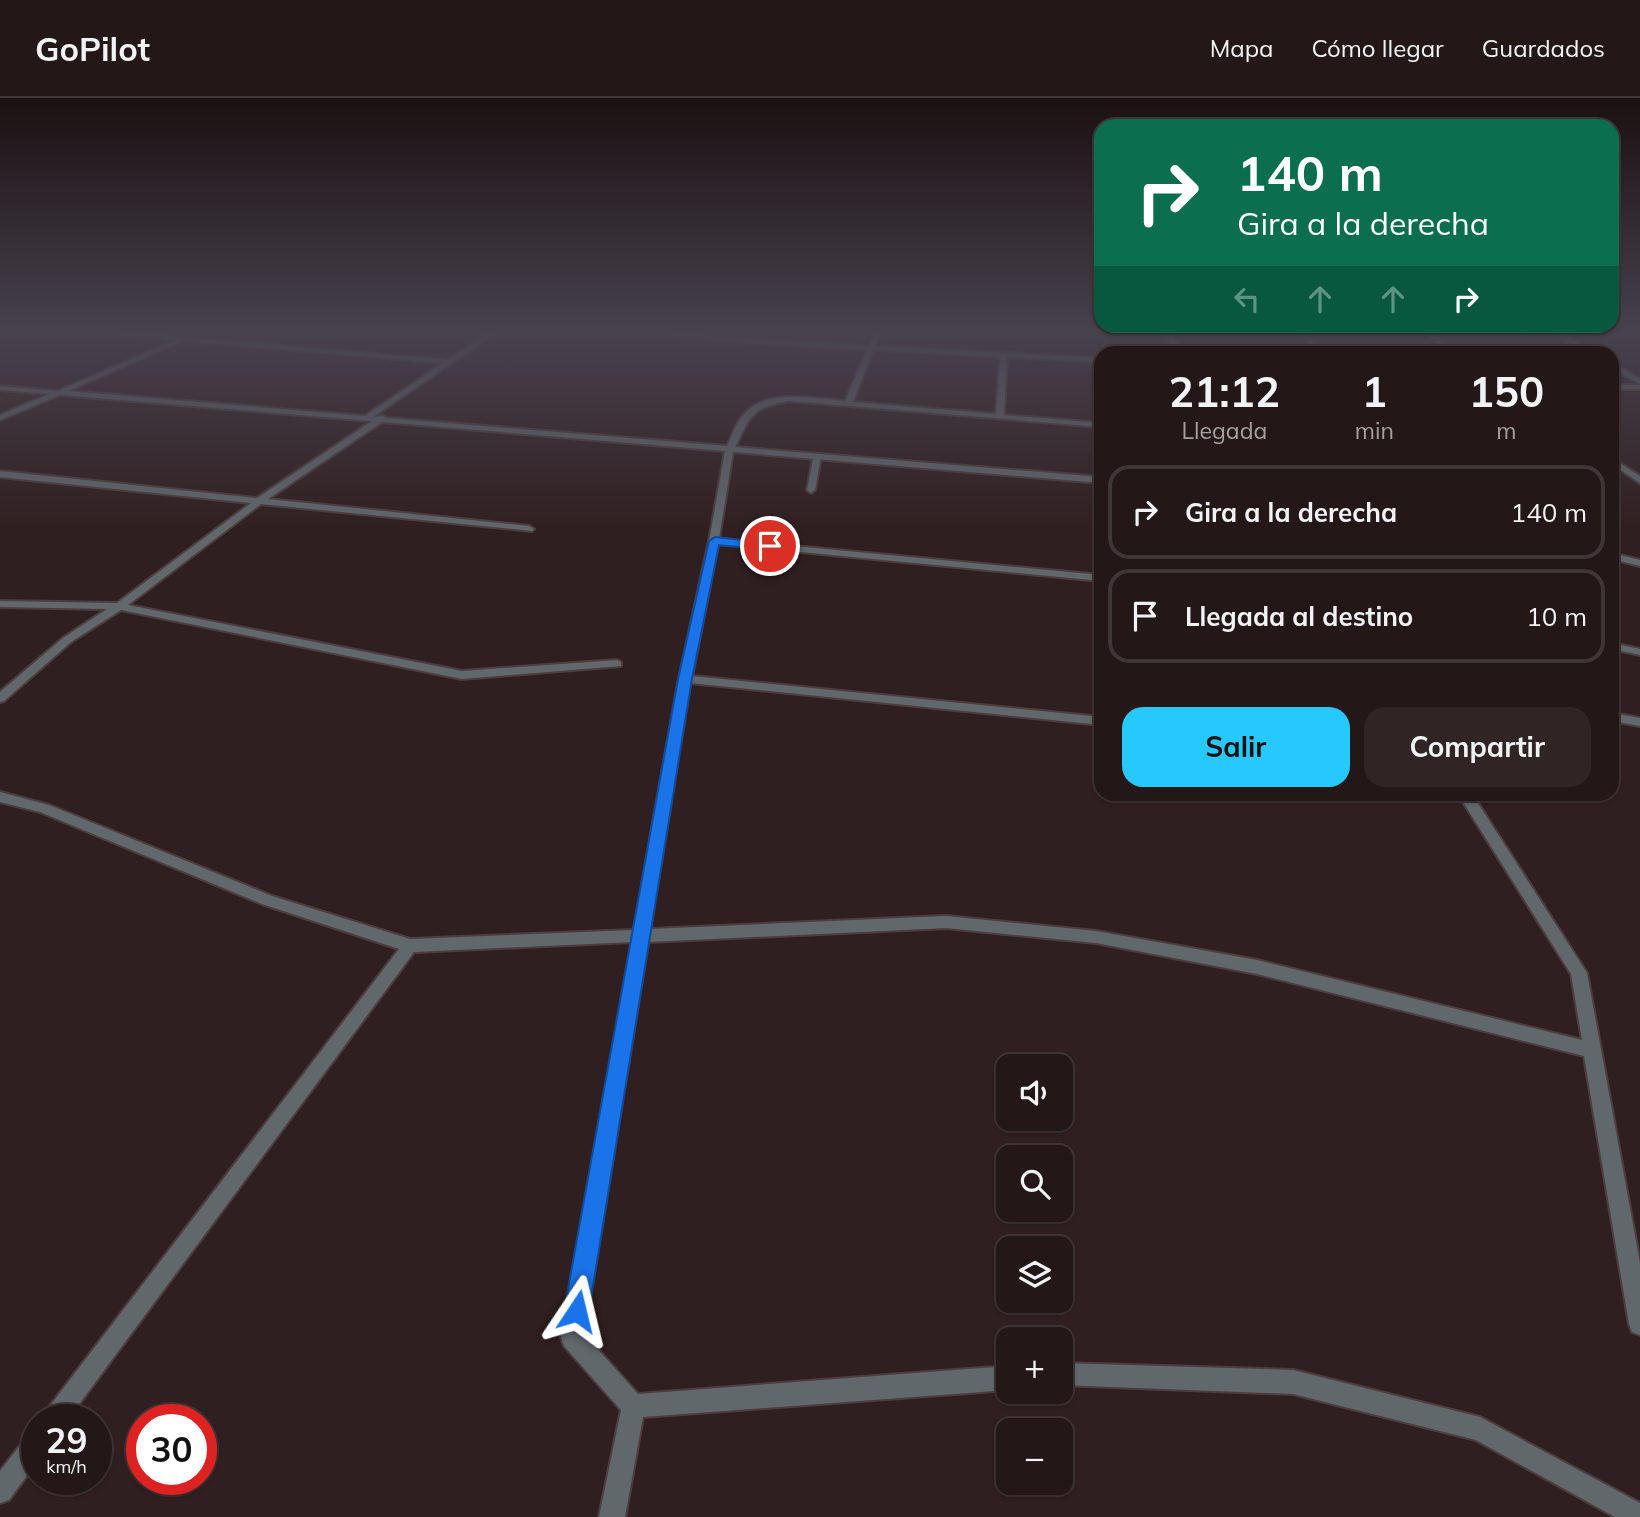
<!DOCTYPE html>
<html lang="es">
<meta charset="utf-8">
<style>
:root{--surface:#241718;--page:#302425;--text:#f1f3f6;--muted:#a39fa2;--line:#413637;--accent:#26c9fe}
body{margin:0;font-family:Mulish,sans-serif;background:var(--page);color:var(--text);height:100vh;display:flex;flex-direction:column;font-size:26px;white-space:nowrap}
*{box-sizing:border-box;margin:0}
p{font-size:23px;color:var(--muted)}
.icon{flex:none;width:38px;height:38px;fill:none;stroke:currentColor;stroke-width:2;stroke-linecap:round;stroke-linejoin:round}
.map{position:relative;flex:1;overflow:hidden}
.sheet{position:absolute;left:1094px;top:248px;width:525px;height:455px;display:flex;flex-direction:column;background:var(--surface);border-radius:21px;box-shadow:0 2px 5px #0004,0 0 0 2px var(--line)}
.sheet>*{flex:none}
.top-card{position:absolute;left:1094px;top:21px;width:525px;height:214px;border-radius:21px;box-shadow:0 2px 5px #0004,0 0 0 2px var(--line);background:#0b6e4f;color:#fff;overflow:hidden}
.controls{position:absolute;left:996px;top:956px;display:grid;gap:14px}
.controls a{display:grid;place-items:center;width:77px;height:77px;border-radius:14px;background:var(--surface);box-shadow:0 2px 5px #0004,0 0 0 2px var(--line);font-size:35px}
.speed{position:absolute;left:21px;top:1306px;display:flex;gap:14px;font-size:35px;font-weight:700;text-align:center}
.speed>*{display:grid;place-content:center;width:91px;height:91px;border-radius:50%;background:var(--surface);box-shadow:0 2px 5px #0004,0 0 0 2px var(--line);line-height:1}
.speed small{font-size:18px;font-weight:400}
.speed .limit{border:10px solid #d22;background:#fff;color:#111}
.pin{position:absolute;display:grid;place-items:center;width:60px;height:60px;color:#fff;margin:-30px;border:4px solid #fff;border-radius:50%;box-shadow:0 2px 7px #0007}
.me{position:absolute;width:77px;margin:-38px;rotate:10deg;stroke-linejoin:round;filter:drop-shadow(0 0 5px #0008)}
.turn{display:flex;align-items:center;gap:24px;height:147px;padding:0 28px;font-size:32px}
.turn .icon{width:91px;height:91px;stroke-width:2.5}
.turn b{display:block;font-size:49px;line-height:60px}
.lanes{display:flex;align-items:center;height:66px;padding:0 28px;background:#0003;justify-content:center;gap:35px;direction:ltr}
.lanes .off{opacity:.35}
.eta{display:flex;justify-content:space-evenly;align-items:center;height:119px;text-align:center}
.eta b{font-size:42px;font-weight:700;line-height:49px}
.cta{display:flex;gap:14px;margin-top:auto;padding:14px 28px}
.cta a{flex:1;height:80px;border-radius:21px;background:var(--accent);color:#111;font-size:28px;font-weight:700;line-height:80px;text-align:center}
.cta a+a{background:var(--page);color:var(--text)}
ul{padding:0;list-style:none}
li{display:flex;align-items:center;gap:21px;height:94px;margin:0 14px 10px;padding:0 14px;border:4px solid var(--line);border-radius:21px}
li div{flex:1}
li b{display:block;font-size:26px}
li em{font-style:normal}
header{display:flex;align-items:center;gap:42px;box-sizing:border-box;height:98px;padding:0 35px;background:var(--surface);border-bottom:2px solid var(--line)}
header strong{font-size:33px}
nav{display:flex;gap:38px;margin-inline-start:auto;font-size:24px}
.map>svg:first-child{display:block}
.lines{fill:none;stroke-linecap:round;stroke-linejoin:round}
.service-casing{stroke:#4d3d3e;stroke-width:4}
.minor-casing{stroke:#4d3d3e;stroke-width:4}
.service{fill:#60686c;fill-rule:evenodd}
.minor{fill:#60686c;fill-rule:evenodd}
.route{fill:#1a73e8;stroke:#114b97;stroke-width:2}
</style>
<header>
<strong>GoPilot</strong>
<nav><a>Mapa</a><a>Cómo llegar</a><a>Guardados</a></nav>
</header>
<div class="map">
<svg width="1640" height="1419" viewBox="0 0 1640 1419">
<rect width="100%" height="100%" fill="#301f20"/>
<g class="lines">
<defs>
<path id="service" d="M 814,356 L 821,358 L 815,392 L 811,395 L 807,392 Z"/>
<g id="minor">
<path d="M 102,234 L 129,234 L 448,262 L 489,234 L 497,234 L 373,319 L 383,318 L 387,320 L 727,348 C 732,338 737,323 745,315 C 769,290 815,301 845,303 L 867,252 L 744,245 L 652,234 L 869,248 L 878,234 L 884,234 L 875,248 L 1101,260 L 1101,264 L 1007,259 L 1004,317 L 1101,325 L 1101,329 L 789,303 C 751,310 752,316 735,349 L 1101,379 L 1101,385 L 733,354 L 719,441 L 1101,477 L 1101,483 L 718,446 L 692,578 L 1101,619 L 1101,627 L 690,585 L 650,831 L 946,818 L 1096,833 L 1257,862 L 1582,942 L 1571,876 L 1458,696 L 1472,696 L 1587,875 L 1640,1165 L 1640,1237 L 1632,1234 L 1629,1226 L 1584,958 L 1257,876 L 1096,845 L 946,830 L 648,844 L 584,1236 L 638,1296 L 1008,1268 L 1008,1292 L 643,1319 L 625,1419 L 599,1419 L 621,1312 L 564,1248 L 561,1240 L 632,844 L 414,854 L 68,1321 L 42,1321 L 46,1313 L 399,851 L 262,806 L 40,714 L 0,704 L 0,694 L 49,707 L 272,798 L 410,841 L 634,832 L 679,581 L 709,443 L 725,353 L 382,324 L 268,401 L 529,428 L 534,431 L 532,433 L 261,406 L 128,507 L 462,573 L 617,562 L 621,564 L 621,568 L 462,581 L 121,512 L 71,544 L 4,603 L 0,604 L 0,594 L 63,540 L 107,511 L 0,509 L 0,503 L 117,505 L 251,405 L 0,379 L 0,373 L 257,400 L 372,323 L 60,297 L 0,322 L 0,317 L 49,296 L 0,292 L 0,288 L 58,293 L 176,242 ZM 183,243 L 443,265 L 365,318 L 68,293 ZM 873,252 L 1000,259 L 996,316 L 853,304 Z"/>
<path d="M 1162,234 L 1168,234 L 1185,256 L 1178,256 Z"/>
<path d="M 1297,234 L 1304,234 L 1329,256 L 1321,256 Z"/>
<path d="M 1423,234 L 1430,234 L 1460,256 L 1452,256 Z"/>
<path d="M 1552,234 L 1560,234 L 1595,256 L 1586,256 Z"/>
<path d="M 1612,265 L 1640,281 L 1640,286 L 1612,270 Z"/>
<rect x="1612" y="287" width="28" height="4"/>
<path d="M 1612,360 L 1640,378 L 1640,385 L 1612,366 Z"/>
<path d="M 1612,455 L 1640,462 L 1640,468 L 1612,461 Z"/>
<path d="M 1612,545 L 1640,551 L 1640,557 L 1612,551 Z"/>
<path d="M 1612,615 L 1640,620 L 1640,628 L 1612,623 Z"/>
<path d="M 1060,1265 L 1293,1272 L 1480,1319 L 1640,1405 L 1640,1419 L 1615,1419 L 1476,1342 L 1293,1296 L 1060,1287 Z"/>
<path d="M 37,1332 L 37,1364 L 9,1402 L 0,1405 L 0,1373 L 29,1336 Z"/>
</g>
</defs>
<use href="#service" class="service-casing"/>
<use href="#minor" class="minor-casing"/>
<use href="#service" class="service"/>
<use href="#minor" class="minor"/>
</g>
<linearGradient id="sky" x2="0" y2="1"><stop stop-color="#1a1112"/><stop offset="0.54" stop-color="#48424e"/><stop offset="1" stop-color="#48424e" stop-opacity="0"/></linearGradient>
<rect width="1640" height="433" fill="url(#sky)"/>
<path class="route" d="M 715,439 L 770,445 L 775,448 L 770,452 L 719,447 L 692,581 L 589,1213 L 586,1222 L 577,1225 L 568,1222 L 564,1213 L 678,581 L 709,443 Z"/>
</svg>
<div class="controls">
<a><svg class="icon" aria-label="sound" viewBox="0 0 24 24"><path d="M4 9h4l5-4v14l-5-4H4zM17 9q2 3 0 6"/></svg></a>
<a><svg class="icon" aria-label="search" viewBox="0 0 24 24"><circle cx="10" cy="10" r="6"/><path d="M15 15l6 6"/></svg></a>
<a><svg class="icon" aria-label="layers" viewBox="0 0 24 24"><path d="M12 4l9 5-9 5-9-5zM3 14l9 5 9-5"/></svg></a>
<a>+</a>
<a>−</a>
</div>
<div class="speed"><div>29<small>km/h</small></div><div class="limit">30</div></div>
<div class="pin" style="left:770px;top:448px;background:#d93025"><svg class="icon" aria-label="arrive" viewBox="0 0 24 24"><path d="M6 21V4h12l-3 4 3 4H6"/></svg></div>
<svg class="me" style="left:577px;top:1213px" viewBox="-20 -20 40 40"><path d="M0-17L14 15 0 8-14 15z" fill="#1a73e8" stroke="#fff" stroke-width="4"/></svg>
<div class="top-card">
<div class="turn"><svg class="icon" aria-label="right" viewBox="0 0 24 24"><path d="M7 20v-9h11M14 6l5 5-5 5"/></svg><div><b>140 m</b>Gira a la derecha</div></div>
<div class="lanes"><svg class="icon off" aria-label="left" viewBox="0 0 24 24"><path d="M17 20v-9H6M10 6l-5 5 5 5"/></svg><svg class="icon off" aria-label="ahead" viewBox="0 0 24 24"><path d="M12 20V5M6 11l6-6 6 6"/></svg><svg class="icon off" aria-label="ahead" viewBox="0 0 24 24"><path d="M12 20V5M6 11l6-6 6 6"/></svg><svg class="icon" aria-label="right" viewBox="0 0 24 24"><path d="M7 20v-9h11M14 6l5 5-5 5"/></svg></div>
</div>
<section class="sheet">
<div class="eta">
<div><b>21:12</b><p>Llegada</p></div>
<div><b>1</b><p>min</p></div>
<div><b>150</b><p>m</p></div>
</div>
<ul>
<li><svg class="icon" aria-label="right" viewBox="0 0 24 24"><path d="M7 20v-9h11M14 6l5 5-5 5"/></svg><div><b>Gira a la derecha</b></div><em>140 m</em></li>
<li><svg class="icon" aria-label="arrive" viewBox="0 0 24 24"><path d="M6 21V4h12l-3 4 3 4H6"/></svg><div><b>Llegada al destino</b></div><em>10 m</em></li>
</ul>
<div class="cta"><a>Salir</a><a>Compartir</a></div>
</section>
</div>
